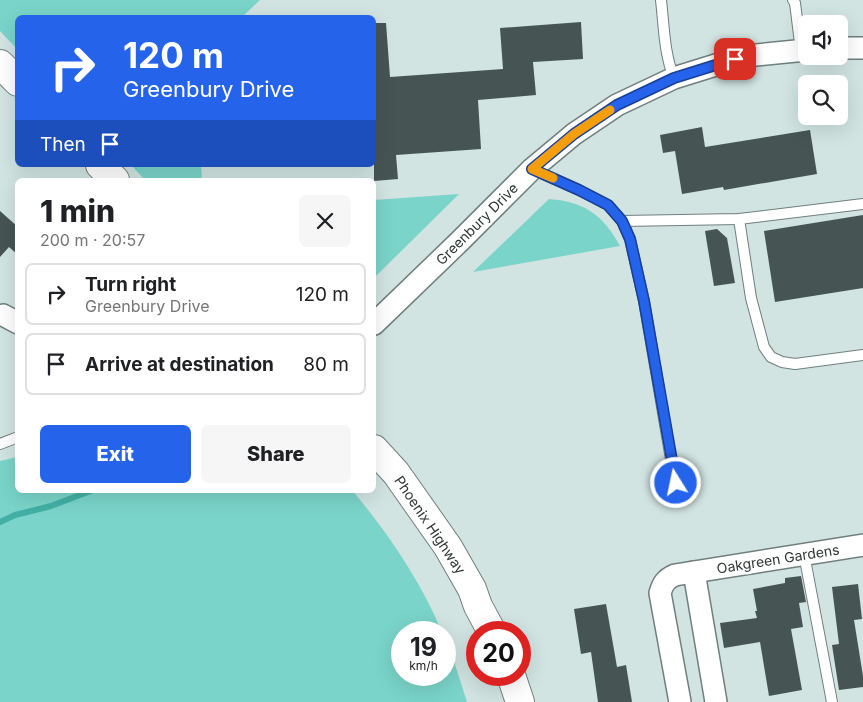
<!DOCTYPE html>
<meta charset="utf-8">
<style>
:root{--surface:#fff;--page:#f6f6f6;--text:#202124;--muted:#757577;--line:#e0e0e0;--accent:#2563eb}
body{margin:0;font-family:Inter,sans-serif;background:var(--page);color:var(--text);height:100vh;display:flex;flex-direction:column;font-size:19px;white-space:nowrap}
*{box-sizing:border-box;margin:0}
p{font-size:16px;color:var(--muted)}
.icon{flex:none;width:28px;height:28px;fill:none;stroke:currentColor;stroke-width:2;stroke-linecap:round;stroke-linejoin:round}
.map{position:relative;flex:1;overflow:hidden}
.drawer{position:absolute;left:15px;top:178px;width:361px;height:315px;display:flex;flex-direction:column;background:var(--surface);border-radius:8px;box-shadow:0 5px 20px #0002}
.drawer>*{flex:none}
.guide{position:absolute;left:15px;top:15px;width:361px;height:152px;border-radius:8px;box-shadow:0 5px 20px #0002;background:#2563eb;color:#fff;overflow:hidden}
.controls{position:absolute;left:798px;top:15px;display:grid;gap:10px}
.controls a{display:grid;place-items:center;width:50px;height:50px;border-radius:8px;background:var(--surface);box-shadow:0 5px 20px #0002;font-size:25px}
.speed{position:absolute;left:391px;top:621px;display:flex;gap:10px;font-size:25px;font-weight:700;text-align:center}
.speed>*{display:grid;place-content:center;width:65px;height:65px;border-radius:50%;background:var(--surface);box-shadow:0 5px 20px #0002;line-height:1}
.speed small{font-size:12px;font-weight:400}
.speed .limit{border:8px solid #d22;background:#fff;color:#111}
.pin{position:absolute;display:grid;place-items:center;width:42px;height:42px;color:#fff;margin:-21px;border-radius:10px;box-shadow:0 2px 8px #0006}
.me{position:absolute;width:55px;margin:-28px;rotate:350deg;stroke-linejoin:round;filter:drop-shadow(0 0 4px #0008)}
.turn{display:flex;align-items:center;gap:18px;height:105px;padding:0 25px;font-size:22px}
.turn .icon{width:65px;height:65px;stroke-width:2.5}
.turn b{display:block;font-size:35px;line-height:42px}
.then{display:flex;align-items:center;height:48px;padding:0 25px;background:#0003;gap:10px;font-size:19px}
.round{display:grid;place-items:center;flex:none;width:52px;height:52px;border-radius:8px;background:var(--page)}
.summary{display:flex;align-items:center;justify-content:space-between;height:85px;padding:0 25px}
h1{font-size:30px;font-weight:800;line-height:38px}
.cta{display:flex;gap:10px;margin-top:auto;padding:10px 25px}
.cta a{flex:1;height:58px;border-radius:8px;background:var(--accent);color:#fff;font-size:20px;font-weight:800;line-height:58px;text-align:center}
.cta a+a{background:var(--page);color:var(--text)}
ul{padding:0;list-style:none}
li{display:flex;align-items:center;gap:15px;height:62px;margin:0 10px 8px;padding:0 15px;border:2px solid var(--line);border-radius:8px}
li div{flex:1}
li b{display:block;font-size:19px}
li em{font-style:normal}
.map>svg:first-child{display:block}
.green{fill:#7ad4c9}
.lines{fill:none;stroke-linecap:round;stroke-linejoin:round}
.stream{stroke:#42b0a5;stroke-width:6}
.building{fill:#465553}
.lane-casing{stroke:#6f7f7d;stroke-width:12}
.street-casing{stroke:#6f7f7d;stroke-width:24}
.secondary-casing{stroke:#6f7f7d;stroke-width:30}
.lane{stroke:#fff;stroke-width:10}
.street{stroke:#fff;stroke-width:21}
.secondary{stroke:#fff;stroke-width:28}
.route-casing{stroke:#184099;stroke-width:12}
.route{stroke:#2563eb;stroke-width:9}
.slow{stroke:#f59e0b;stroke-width:9}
.labels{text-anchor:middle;stroke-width:5;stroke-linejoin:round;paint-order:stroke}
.street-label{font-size:14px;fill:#2d3433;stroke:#fff}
</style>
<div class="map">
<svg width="863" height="702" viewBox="0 0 863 702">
<rect width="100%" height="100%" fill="#d1e4e1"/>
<g class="green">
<path d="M 0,0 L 260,0 L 242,17 L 18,18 L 17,49 L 0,31 Z"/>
<path d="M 131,165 L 201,165 L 202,180 L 145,180 Z"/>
<path d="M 459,194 L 374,278 L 374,200 Z"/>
<path d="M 549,199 C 585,202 603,215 620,246 L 473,272 Z"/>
<path d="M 17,457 L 18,490 L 352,490 C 388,533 420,580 442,632 L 402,632 L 402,675 L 445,675 L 445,639 L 452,655 L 467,702 L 0,702 L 0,461 Z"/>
</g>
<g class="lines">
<path class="stream" d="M 0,522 L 15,515 L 51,506 L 93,490"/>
</g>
<g class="building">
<path d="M 581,22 L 583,59 L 533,62 L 536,95 L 478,100 L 481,149 L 396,155 L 398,179 L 374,181 L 374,23 L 386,23 L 390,77 L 503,69 L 500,28 Z"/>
<path d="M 702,127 L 705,147 L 810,130 L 817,174 L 724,190 L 723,187 L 682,194 L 675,151 L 663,153 L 660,135 Z"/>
<path d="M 0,211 L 18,227 L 18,255 L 9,247 L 0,257 Z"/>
<path d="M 863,215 L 863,288 L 775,302 L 764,231 Z"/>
<path d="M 717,229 L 727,238 L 735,283 L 714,286 L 705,231 Z"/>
<path d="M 801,576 L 806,602 L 799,603 L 803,627 L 791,629 L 802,690 L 769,696 L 760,642 L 724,648 L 720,623 L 757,618 L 755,611 L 757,611 L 753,589 L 785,583 L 785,578 Z"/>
<path d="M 858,584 L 862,619 L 854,620 L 863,676 L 863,687 L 839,690 L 832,645 L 839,644 L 832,587 Z"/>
<path d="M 606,604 L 617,667 L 626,665 L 632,702 L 598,702 L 591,652 L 581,654 L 574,609 Z"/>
</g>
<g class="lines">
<defs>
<g id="lane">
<path d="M 661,0 C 664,26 664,53 674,78"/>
<path d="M 793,0 L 795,3 L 801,51"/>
<path d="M 532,169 L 579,190 L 608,205 L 622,221 L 630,239 L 644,301 L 675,483"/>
<path d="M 739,219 L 751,298 L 764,347 L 771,357 L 782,362 L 795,364 L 863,355"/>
<path d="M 622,221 L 739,219 L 863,204"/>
<path d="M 0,444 L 18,437"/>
<path d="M 804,554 L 832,702"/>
</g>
<g id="street">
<path d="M 839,48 L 863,48"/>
<path d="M 3,315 L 18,323"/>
<path d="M 374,324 L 460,241 L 532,169 L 574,134 L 617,105 L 674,78 L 735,59 L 756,55 L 806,50"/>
<path d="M 694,572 L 716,702"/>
<path d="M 680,702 L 660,593 C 663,583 666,579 675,575 L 863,545"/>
</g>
<g id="secondary">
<path d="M 0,64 L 18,82"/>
<path d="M 100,165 L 115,180"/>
<path d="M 374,449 L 396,473 L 448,547 L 472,589 L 478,606 L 492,632"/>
<path d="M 511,675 L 520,702"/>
</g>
</defs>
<use href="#lane" class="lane-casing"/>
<use href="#street" class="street-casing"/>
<use href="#secondary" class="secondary-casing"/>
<use href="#lane" class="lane"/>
<use href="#street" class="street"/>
<use href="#secondary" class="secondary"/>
</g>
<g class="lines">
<defs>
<path id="route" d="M 676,483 L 644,301 L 630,239 L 622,221 L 608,205 L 579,190 L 532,169 L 574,134 L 617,105 L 674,78 L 735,59"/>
</defs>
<use href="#route" class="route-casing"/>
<use href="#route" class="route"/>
<path class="slow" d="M 553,178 L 532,169 L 574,134 L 610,110"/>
</g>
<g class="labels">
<g class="street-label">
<text transform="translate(477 224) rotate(-45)" y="5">Greenbury Drive</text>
<text transform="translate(430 525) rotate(56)" y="5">Phoenix Highway</text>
<text transform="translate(778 559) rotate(-9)" y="5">Oakgreen Gardens</text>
</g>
</g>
</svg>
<div class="controls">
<a><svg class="icon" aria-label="sound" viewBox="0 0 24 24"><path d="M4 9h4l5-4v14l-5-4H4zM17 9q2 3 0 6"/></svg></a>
<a><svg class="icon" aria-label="search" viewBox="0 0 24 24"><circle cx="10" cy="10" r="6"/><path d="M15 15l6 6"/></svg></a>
</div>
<div class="speed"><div>19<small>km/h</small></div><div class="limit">20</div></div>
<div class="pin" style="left:735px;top:59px;background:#d93025"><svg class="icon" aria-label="arrive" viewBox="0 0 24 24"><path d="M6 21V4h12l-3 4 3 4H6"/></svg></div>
<svg class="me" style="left:676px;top:483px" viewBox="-20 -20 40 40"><circle r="17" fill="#2563eb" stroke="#fff" stroke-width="3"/><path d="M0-11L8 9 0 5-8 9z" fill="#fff"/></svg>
<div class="guide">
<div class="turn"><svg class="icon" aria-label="right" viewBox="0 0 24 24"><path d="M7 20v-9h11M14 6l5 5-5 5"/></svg><div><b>120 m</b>Greenbury Drive</div></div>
<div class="then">Then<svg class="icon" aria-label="arrive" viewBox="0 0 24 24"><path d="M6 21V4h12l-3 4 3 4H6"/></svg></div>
</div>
<section class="drawer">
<div class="summary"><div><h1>1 min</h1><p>200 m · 20:57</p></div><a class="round"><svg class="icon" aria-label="close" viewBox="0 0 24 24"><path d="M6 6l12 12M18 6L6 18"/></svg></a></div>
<ul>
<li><svg class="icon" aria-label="right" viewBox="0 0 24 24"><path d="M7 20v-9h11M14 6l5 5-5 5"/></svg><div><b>Turn right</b><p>Greenbury Drive</p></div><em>120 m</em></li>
<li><svg class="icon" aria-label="arrive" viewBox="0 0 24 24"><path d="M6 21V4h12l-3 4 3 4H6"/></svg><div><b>Arrive at destination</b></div><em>80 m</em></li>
</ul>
<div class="cta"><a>Exit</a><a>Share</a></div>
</section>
</div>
